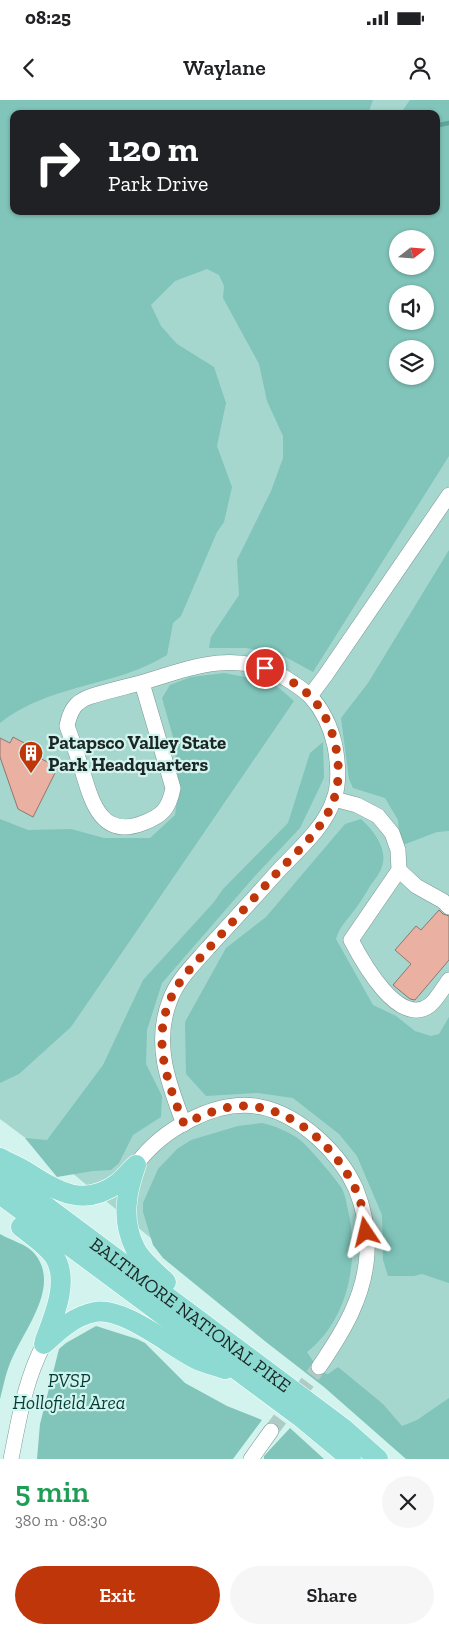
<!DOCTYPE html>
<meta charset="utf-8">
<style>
:root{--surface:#fff;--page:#f6f6f6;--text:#202124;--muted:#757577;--accent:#bf360b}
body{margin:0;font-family:"Zilla Slab",serif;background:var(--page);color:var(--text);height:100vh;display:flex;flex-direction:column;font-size:19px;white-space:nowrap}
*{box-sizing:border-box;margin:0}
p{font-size:16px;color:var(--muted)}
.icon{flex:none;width:28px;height:28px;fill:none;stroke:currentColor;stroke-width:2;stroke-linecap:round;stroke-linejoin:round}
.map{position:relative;height:1359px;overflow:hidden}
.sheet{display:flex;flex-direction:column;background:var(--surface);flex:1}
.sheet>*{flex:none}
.hud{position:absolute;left:10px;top:10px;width:430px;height:105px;border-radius:10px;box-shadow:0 1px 4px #0004;background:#202124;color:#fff;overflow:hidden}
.needle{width:32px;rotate:73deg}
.buttons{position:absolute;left:389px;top:130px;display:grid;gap:10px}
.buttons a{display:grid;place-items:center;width:45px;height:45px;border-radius:50%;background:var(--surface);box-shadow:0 1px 4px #0004;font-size:25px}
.pin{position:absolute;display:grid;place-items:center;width:42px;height:42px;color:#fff;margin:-21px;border:2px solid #fff;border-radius:50%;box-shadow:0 1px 5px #0007}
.me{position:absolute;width:55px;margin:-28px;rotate:350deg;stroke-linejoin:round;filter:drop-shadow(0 0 4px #0008)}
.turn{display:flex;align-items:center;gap:18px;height:105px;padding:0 15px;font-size:22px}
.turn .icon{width:65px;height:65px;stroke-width:2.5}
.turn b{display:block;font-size:35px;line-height:42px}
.round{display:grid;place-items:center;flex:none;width:52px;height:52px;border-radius:26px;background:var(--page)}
.overview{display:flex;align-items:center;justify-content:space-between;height:85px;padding:0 15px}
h1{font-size:30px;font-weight:600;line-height:38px;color:#1e9e55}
.action{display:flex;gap:10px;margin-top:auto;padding:10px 15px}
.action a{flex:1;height:58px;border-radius:30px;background:var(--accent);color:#fff;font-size:20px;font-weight:600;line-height:58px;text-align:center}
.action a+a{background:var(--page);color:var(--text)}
.status{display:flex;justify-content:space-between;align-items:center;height:35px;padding:0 25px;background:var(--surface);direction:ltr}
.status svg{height:14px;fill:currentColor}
header{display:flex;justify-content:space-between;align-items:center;height:65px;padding:0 15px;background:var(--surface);font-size:22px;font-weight:600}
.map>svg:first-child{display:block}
.green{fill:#a5d7cf;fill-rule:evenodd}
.forest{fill:#80c4ba;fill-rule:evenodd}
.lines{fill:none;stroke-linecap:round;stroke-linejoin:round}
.stream{stroke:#61a49a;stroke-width:4.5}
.building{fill:#eab1a2;stroke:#90766f}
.minor-tunnel{stroke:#aecbc6;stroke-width:15;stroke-dasharray:15 8;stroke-linecap:butt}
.minor-casing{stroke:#7b9994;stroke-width:16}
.major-casing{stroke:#fff;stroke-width:21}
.minor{stroke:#fff;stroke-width:15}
.major{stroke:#8cdad1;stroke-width:20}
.route{stroke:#bf360b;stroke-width:9;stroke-dasharray:0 16.2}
.labels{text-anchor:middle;stroke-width:4.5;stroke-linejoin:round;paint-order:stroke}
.poi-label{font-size:19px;font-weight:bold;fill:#1b2725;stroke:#d3f4ee;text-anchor:start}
.street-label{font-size:19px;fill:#1b2725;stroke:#d3f4ee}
.park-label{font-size:19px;font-style:italic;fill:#003f39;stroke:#d3f4ee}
</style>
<div class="status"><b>08:25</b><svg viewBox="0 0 49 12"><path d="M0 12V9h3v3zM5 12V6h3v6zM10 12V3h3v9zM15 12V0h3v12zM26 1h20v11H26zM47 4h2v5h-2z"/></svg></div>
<header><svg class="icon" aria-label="back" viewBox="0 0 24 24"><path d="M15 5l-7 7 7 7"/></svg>Waylane<svg class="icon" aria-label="person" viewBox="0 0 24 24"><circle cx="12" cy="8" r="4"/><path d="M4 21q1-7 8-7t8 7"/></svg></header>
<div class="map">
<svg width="449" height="1359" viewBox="0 0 449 1359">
<rect width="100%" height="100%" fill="#d3f4ee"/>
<path class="green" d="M 0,0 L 449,0 L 449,1359 L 414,1359 L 217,1193 L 71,1072 L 0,1019 ZM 14,14 L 436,14 L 436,111 L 14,111 ZM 398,139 L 425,139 L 425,166 L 398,166 ZM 398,194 L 425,194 L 425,221 L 398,221 ZM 398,249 L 425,249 L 425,276 L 398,276 Z"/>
<g class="forest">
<path d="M 0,0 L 373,0 L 368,14 L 14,14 L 14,111 L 436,111 L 436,14 L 400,14 L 410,0 L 449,0 L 449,356 L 313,572 L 280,554 L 246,548 L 209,548 L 211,537 L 239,495 L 237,460 L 271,391 L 283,358 L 283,336 L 267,301 L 259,264 L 223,198 L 224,186 L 219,175 L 207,169 L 175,181 L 151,205 L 161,226 L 177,244 L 214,267 L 226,303 L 217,346 L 232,387 L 224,422 L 217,432 L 181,516 L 173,523 L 167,555 C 158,560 149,565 139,569 C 93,587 40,591 0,623 ZM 398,139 L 425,139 L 425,166 L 398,166 ZM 398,194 L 425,194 L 425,221 L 398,221 ZM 398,249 L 425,249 L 425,276 L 398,276 Z"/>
<path d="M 449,450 L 449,731 L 437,732 L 403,745 L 399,737 L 398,720 L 385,698 L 353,688 L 349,679 L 341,618 L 368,583 Z"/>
<path d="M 224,573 L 272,582 L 294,601 L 71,927 L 19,974 L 0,983 L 0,719 L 28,730 L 71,729 L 104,738 L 150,738 L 175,715 L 179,686 L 173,637 L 162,598 L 170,585 L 191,577 Z"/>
<path d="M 323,642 L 324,678 L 300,728 L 254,777 L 162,883 L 147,930 L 146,964 L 162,996 L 161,1017 L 133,1035 L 119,1063 L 111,1070 L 93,1071 L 57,1077 L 25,1038 L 47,1040 L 103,965 L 143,880 L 214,802 L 223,789 L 288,723 L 310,653 Z"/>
<path d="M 361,719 C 372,729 386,746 383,762 C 382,771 375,779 370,786 C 365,795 359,804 353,812 C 346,821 339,828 336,839 L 373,905 L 396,916 L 415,931 L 431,936 L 439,934 L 449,917 L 449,1183 L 422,1174 L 414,1176 L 388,1176 L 383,1160 L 382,1115 L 357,1056 L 339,1034 L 293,998 L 258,993 L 206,996 L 186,974 L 185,922 L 226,848 L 266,817 L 345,724 Z"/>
<path d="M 262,1023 C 275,1026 290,1032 300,1040 C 306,1044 339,1082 342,1089 C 346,1097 347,1106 349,1115 C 359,1163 347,1221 307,1252 L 320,1272 L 328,1274 L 338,1267 L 383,1304 L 402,1326 L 417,1320 L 449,1298 L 449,1359 L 406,1359 L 324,1287 L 266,1242 L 163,1158 L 153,1145 L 143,1112 L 143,1103 L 158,1069 L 177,1049 L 191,1040 L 238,1026 Z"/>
<path d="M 0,1134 C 10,1140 26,1144 34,1153 C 63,1187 21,1232 9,1266 C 5,1276 3,1288 0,1299 Z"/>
<path d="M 96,1226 L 137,1239 L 145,1243 L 185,1283 L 227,1306 L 262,1320 L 233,1359 L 37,1359 L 40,1324 L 59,1249 L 66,1243 Z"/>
<path d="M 290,1328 L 324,1359 L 264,1359 L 264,1356 Z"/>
</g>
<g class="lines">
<path class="stream" d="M 439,25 L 449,23"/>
</g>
<g class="building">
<path d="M 13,637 L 28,645 L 25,651 L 58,667 L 33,717 L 18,709 L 0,657 L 0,638 L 10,643 Z"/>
<path d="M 439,810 L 443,814 L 449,816 L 449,860 L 415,900 L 410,899 L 393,885 L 411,864 L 395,850 L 416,826 L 421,830 Z"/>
</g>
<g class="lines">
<path class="minor-tunnel" d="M 271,1331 L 319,1267"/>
<defs>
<g id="minor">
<path d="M 142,583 L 173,688 C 169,709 162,716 143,723 C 102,739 92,703 83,673 C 78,658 73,642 67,626 C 70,611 75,602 89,597 C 107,591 126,587 144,582 C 192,567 235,550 282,576 C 292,582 302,588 310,596 C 323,610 331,628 335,646 C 338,663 340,682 334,699 C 325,727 299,749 279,770 C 256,796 232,822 208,848 C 194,864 177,880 170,900 C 153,943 168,983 184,1024"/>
<path d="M 310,596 L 325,576 L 449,395"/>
<path d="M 334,699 L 357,705 L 378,716 L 392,733 L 398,750 L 399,770 L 351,840 C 362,861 399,929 430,905 C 437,899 443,888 449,880"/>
<path d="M 399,770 L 416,786 L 443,801 L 449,807"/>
<path d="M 136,1065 C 161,1030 216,998 261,1007 C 300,1015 340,1053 356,1089 C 364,1109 368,1131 367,1153 C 365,1196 343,1232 319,1267"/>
<path d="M 11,1359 C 19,1319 25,1280 44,1244"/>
<path d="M 251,1359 L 271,1331"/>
</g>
<g id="major">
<path d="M 0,1058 C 9,1063 19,1067 27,1072 C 58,1092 84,1108 118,1083 C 124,1078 129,1072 134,1067"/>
<path d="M 136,1065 C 126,1093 121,1120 135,1148 C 141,1161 156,1172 166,1182"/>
<path id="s1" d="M 0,1072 L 343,1328 L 378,1359"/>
<path d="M 0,1094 L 303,1319 L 351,1359"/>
<path d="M 21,1127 C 33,1136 45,1144 54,1156 C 70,1180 54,1216 45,1240"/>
<path d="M 44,1244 C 59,1230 74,1216 95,1212 C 124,1207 170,1246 196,1259 C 205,1263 216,1266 225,1269"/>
</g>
</defs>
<use href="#minor" class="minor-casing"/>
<use href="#major" class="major-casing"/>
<use href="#minor" class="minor"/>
<use href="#major" class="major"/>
</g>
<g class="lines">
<path class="route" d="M 265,568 C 281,575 297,583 310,596 C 334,620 345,666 334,699 C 324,729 295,753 274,776 C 246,807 218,838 190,869 C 183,878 175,887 171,898 C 151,940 168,984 184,1024 C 203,1015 224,1005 246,1006 C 294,1008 335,1047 355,1088 C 362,1102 364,1117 366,1132"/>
</g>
<defs>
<symbol id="building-pin" viewBox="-11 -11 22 30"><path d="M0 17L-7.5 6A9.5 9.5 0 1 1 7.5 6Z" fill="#bf360b" stroke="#d3f4ee"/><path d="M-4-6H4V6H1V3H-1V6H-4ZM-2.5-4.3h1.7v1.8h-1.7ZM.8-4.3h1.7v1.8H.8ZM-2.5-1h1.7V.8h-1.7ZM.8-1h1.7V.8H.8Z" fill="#fff"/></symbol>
</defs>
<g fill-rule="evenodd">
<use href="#building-pin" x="17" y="639" width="28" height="38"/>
</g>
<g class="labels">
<g class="poi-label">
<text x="48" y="649">Patapsco Valley State<tspan x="48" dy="22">Park Headquarters</tspan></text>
</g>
<g class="street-label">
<text dy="7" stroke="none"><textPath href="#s1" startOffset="238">BALTIMORE NATIONAL PIKE</textPath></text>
</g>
<g class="park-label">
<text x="69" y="1287">PVSP<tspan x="69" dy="22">Hollofield Area</tspan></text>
</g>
</g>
</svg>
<div class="buttons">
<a><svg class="needle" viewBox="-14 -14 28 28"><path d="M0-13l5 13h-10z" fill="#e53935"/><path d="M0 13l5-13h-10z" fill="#757577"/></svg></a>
<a><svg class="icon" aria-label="sound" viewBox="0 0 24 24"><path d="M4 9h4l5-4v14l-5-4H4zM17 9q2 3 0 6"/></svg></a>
<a><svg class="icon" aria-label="layers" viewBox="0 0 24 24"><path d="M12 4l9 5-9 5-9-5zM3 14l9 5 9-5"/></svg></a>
</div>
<div class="pin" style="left:265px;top:568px;background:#d93025"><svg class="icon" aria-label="arrive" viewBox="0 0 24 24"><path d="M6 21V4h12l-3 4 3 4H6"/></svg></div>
<svg class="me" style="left:366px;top:1132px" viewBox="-20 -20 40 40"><path d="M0-17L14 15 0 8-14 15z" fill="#bf360b" stroke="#fff" stroke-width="4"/></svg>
<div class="hud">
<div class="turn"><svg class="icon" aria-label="right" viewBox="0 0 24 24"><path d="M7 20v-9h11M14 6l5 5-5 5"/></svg><div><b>120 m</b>Park Drive</div></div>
</div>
</div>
<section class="sheet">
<div class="overview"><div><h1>5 min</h1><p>380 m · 08:30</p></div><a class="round"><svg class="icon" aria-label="close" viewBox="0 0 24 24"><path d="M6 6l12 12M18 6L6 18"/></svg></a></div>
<div class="action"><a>Exit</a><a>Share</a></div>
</section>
